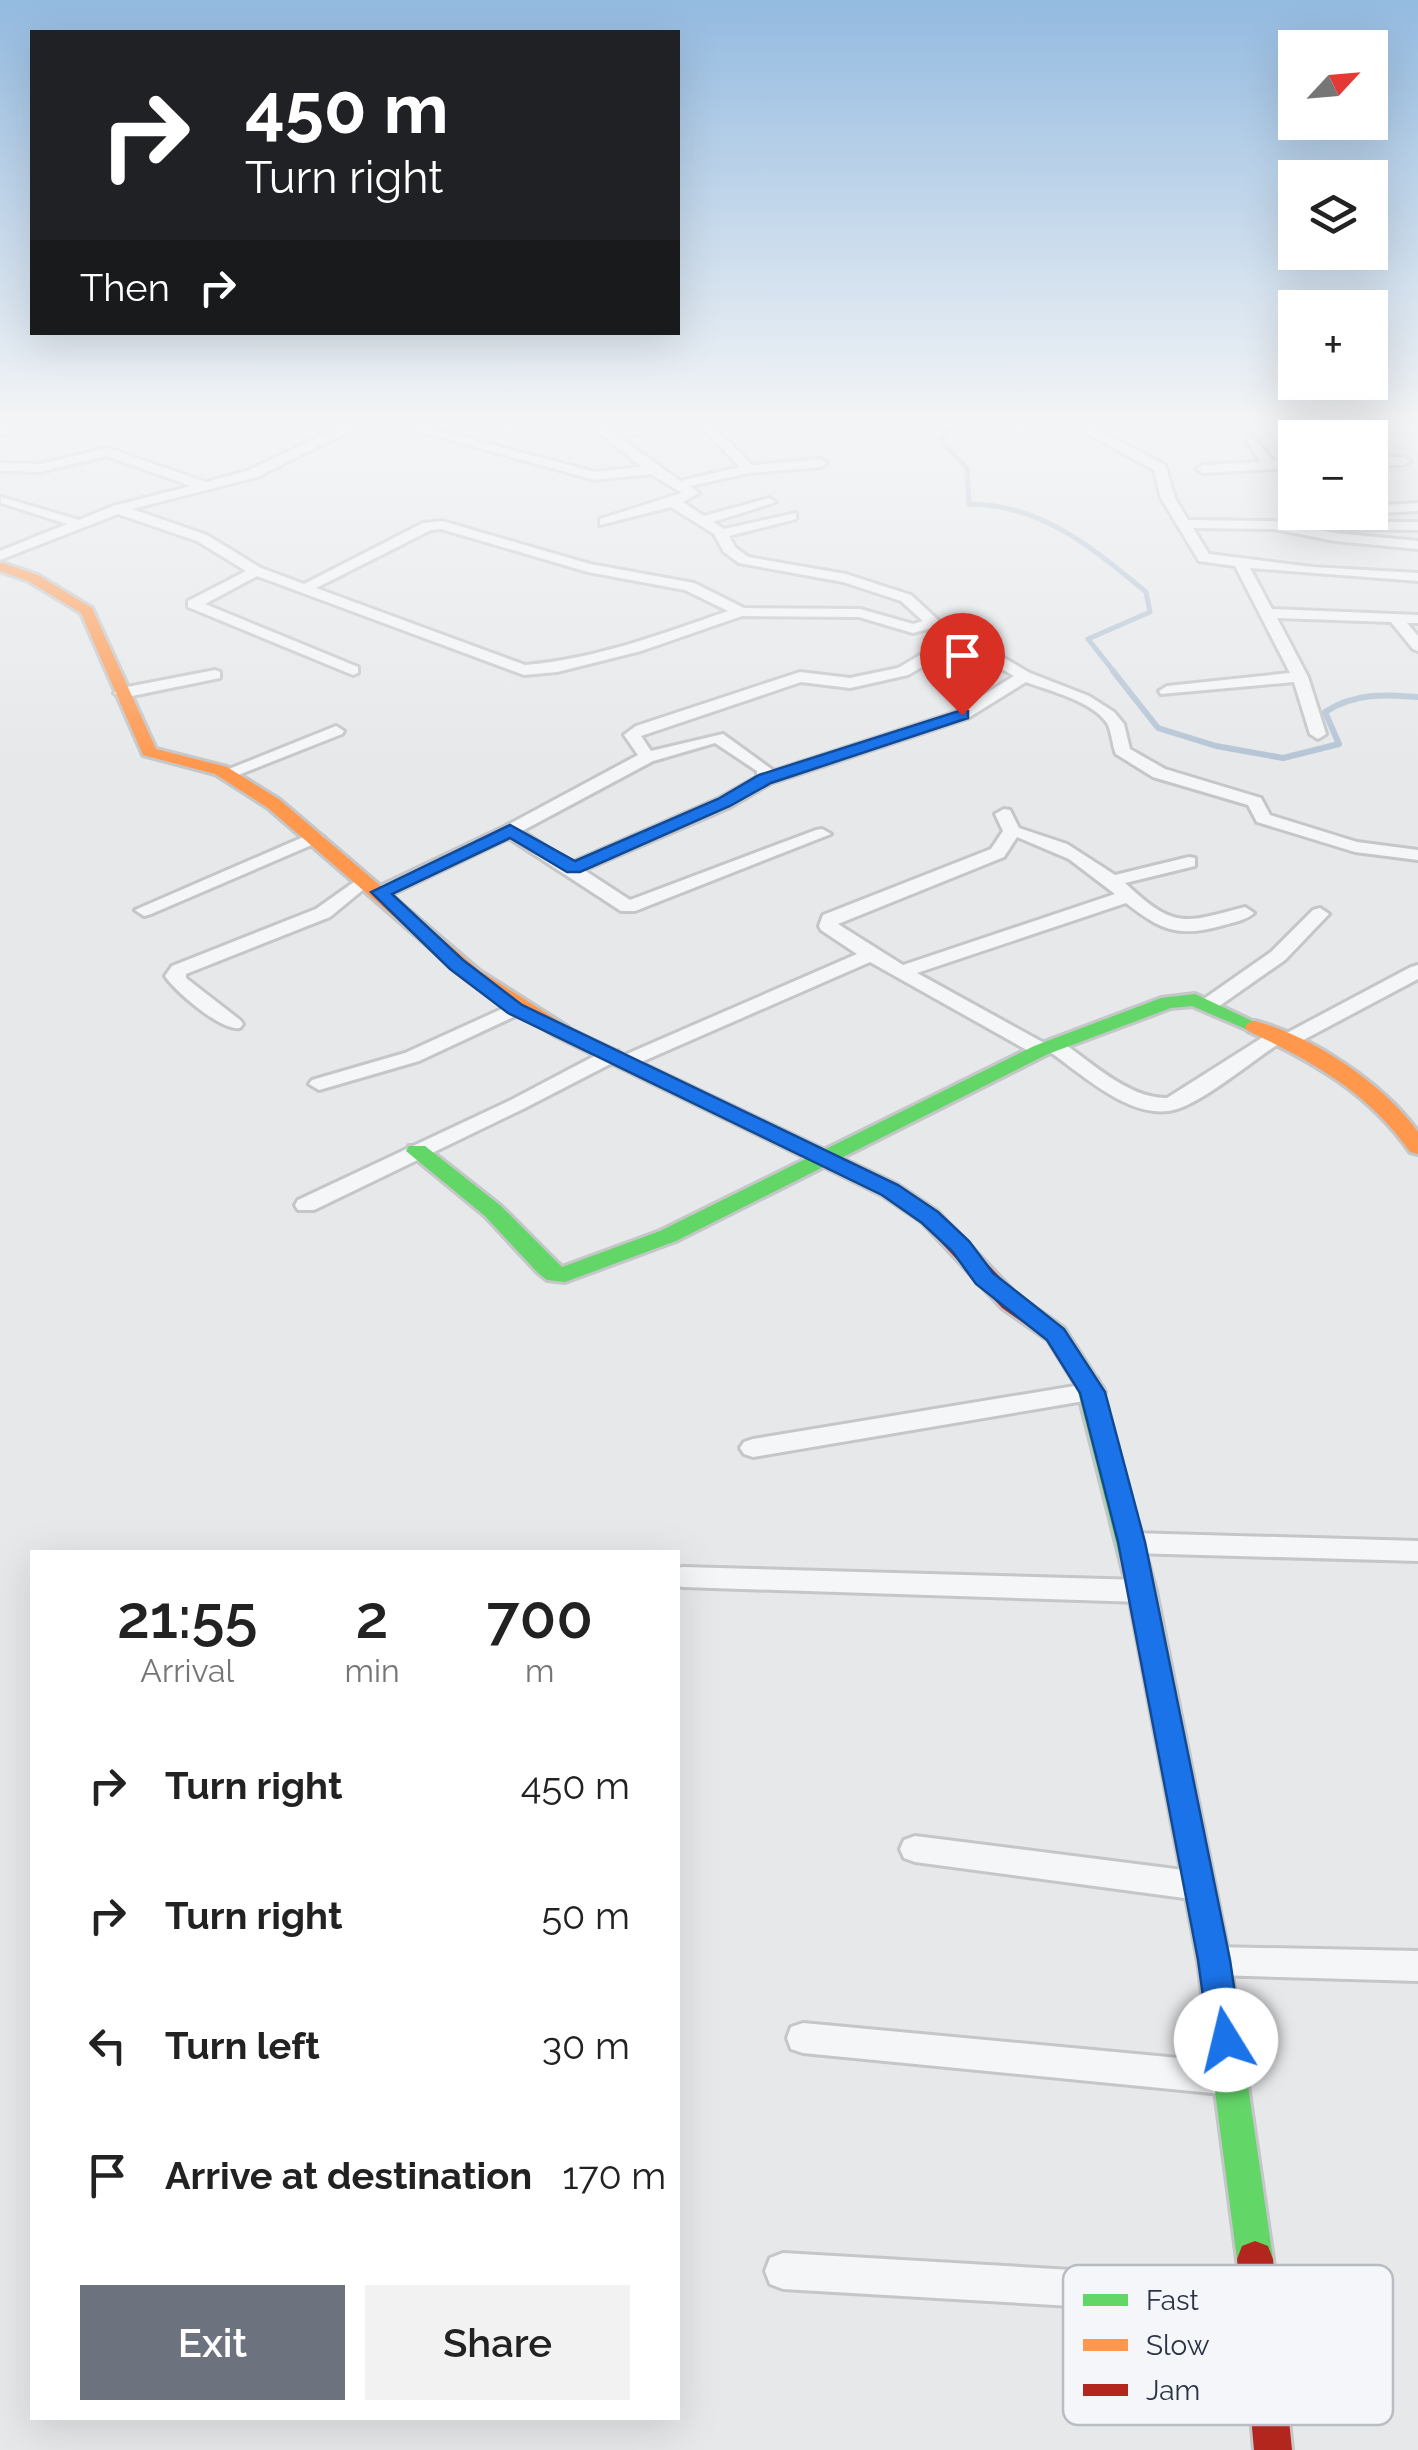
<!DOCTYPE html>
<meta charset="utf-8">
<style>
:root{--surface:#fff;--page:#f2f2f2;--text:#222;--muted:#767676;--accent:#6c737f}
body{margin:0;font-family:Raleway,sans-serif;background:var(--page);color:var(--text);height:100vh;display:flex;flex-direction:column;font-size:38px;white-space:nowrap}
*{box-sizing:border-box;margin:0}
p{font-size:32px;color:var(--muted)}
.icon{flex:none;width:55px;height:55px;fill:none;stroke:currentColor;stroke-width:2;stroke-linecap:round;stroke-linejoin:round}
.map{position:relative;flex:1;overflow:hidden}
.side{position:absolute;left:30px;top:1550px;width:650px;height:870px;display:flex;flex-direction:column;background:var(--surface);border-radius:0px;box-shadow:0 10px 40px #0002}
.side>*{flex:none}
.guide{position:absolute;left:30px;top:30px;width:650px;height:305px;border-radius:0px;box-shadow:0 10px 40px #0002;background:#202124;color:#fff;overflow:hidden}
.needle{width:65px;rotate:64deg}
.buttons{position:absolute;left:1278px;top:30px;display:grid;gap:20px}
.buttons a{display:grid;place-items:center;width:110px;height:110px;border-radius:0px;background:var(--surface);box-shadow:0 10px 40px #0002;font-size:50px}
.pin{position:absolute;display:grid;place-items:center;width:85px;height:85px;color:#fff;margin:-102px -42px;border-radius:50% 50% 50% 0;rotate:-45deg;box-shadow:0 0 10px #0007}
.pin .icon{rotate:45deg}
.me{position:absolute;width:110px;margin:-55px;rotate:351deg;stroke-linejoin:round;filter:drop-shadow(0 0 8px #0008)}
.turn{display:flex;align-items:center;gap:35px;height:210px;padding:0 50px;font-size:45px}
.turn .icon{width:130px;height:130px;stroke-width:2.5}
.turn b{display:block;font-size:70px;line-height:85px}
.then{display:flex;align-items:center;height:95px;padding:0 50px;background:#0003;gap:20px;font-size:38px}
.eta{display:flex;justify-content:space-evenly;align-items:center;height:170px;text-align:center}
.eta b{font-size:60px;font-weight:600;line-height:70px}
.action{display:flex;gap:20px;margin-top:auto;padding:20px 50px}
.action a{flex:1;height:115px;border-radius:0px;background:var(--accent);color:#fff;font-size:40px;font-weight:600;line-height:115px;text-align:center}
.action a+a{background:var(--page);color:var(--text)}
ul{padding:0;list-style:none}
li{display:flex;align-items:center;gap:30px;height:130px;padding:0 50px}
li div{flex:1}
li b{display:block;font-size:38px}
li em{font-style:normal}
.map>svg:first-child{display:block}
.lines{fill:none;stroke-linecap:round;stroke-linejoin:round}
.stream-far1{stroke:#b4c4d5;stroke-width:5}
.stream{stroke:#b4c4d5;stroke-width:6}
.street-casing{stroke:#c4c6c8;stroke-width:6}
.fast-casing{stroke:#c4c6c8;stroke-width:6}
.slow-casing{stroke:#c4c6c8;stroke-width:6}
.jam-casing{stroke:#c4c6c8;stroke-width:6}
.street{fill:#f5f6f7;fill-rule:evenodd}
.fast{fill:#63d668;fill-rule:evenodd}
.slow{fill:#ff974d;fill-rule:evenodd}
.jam{fill:#b3261e;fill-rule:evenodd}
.route{fill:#1a73e8;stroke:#114b97;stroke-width:2.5}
.key{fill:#f4f6f9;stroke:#b8bcc3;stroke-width:2.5}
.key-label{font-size:28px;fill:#2b3445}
</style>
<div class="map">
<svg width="1418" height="2450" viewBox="0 0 1418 2450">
<rect width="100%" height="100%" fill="#e6e8ea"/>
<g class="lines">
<path class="stream-far1" d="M 968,426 L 947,431 L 940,440 L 967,468 L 969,504 C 1041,504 1093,548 1146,592 L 1150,612 L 1088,639 L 1115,673"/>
<path class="stream" d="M 1113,671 L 1158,728 L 1216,746 L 1283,758 L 1339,744 L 1325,712 C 1354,693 1385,694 1418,697"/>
<defs>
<g id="street">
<path d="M 22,426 L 20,429 L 0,436 L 0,428 Z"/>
<path d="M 342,426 L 359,426 L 257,477 L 132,509 L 207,535 L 261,568 L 304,584 L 423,523 L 442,521 L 590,564 L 694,583 L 744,608 L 860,609 L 913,624 L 923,621 L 901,601 L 843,582 L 739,563 L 724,552 L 714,534 L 671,507 L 600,525 L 600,519 L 682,493 L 651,474 L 595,480 L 400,426 L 421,426 L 595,472 L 642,467 L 591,426 L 605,426 L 612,432 L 678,426 L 620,438 L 680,481 L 740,467 L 700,426 L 713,426 L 752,465 L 821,459 L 827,463 L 821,467 L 749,473 L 690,486 L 699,493 L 683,502 L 704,516 L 769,498 L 776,502 L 713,522 L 724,529 L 796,513 L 796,519 L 729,536 L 735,547 L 748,557 L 846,574 L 911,595 L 938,620 L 1030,673 L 1089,696 L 1114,712 L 1124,724 L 1130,749 L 1165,769 L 1261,798 L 1270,815 L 1357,842 L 1418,850 L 1418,860 L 1355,852 L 1257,822 L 1248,805 L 1153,777 L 1116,754 C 1112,745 1112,732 1107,723 C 1092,701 1050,691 1026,682 L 968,718 L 771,783 L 730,807 L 584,870 L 630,900 L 816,830 L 822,829 L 831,834 L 635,911 L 621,911 L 509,838 L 386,897 L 374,897 L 374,889 L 504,827 L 638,755 L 624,735 L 636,726 L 800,672 L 850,678 L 898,668 L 949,638 L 931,628 L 913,633 L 859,617 L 742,616 L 641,651 L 557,672 L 524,675 L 257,576 L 205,604 L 358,667 L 358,673 L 353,675 L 188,607 L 188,601 L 246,571 L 197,541 L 118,514 L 0,560 L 0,551 L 67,524 L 1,503 L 1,497 L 79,520 L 113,506 L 191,486 L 107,456 L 40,472 L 0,471 L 0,463 L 40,464 L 108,448 L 206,482 L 247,471 ZM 441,529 L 588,572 L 685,590 L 728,611 C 662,634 596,659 525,665 L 316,588 L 431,530 ZM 960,645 L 1014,676 L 956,712 L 774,771 L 723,734 L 651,751 L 641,736 L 801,682 L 850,688 L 908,675 ZM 715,743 L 757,771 L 757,777 L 718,799 L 571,863 L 522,831 L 653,761 Z"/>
<path d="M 1074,426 L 1090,426 L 1165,465 L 1175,498 L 1188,520 L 1274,521 L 1335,533 L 1418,541 L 1418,549 L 1335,541 L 1274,529 L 1193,528 L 1209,554 L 1312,567 L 1418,573 L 1418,581 L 1250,568 L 1272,609 L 1418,615 L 1418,623 L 1407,623 L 1418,636 L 1418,651 L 1413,649 L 1391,622 L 1277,618 L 1308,677 L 1326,734 L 1318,739 L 1310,734 L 1294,682 L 1161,694 L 1159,691 L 1167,686 L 1290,673 L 1235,566 L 1199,561 L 1161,498 L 1154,470 Z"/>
<path d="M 1313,426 L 1325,426 L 1333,438 L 1320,438 Z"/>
<path d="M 1253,437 L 1273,461 L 1295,460 L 1295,468 L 1203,473 L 1197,469 L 1203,465 L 1261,462 L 1247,441 Z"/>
<path d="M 1370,457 L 1404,457 L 1410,461 L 1404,465 L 1370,465 Z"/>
<path d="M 1418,503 L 1418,511 L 1382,513 L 1375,509 L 1382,505 Z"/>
<path d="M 1347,522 L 1418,522 L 1418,530 L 1342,529 L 1340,526 Z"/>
<path d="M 215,670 L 220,672 L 220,678 L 122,698 L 114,693 L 122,688 Z"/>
<path d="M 336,726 L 344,731 L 342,734 L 233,777 L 221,777 L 219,773 Z"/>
<path d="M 1004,809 L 1010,810 L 1019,828 L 1067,844 L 1115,875 L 1189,857 L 1195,858 L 1195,866 L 1125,883 C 1175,930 1184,923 1245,907 L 1254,913 C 1246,920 1235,922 1224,925 C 1179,938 1162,931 1126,903 L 917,973 L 1044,1043 L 1053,1039 L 1060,1041 C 1090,1061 1129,1099 1167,1098 L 1268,1034 L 1283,1035 L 1411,967 L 1418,965 L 1418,979 L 1292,1046 L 1277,1045 C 1251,1062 1204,1101 1177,1109 C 1133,1123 1082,1074 1050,1052 L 1034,1054 L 870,962 L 632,1066 L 618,1066 L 616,1061 L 523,1109 L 314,1210 L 298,1210 L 295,1205 L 298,1200 L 509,1101 L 604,1051 L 618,1051 L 620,1057 L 857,954 L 821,930 L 819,926 L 823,915 L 991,849 L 1003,831 L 995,814 ZM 1017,837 L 1069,859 L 1115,894 L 903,965 L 838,924 L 1004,857 Z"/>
<path d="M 315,832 L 324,837 L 321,841 L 151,914 L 144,916 L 135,910 Z"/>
<path d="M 364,875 L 373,880 L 370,884 L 330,917 L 186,974 L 186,978 L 240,1020 L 243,1024 L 240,1028 C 221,1031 176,992 165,976 L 172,966 L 316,909 Z"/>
<path d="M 1320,908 L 1329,914 L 1285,960 L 1215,1009 L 1201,1009 L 1198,1005 L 1201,1001 L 1271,952 L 1313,910 Z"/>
<path d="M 515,1003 L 522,1005 L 525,1009 L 522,1013 L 419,1061 L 319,1090 L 309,1084 L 312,1080 L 405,1053 Z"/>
<path d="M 1093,1383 L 1102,1386 L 1105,1392 L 1102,1398 L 753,1457 L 744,1454 L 740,1448 L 744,1442 L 753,1439 Z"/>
<path d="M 1131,1533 L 1418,1541 L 1418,1561 L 1131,1553 L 1122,1550 L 1118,1543 L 1122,1536 Z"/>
<path d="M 683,1567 L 1142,1580 L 1152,1584 L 1156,1591 L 1152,1598 L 1142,1602 L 683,1587 L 678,1586 L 678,1568 Z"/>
<path d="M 915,1836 L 1199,1872 L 1210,1876 L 1214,1886 L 1210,1896 L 1199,1900 L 915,1862 L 904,1858 L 900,1849 L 904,1840 Z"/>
<path d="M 1214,1947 L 1418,1951 L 1418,1981 L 1214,1975 L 1203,1971 L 1198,1961 L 1203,1951 Z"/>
<path d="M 803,2023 L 1232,2063 L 1244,2068 L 1249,2079 L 1244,2090 L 1232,2095 L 803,2053 L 791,2049 L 787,2038 L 791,2027 Z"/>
<path d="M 783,2253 L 1260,2281 L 1273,2286 L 1278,2299 L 1273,2312 L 1260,2317 L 783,2289 L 770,2284 L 765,2271 L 770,2258 Z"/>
</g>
<g id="fast">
<path d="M 1195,994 L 1265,1027 L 1255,1033 L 1192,1006 L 1171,1008 L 1048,1054 L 676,1241 L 565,1282 L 547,1280 L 538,1273 L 485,1216 L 406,1151 L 409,1146 L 425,1146 L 501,1206 L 562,1267 L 660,1231 L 1034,1046 L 1161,998 Z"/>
<path d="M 1088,1375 L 1097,1378 L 1100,1384 L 1156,1591 L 1230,1961 L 1273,2259 L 1268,2272 L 1255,2277 L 1242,2272 L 1237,2259 L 1198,1961 L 1128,1591 L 1076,1384 L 1079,1378 Z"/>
</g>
<g id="slow">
<path d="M 0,562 L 38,575 L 92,608 L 156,749 L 227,767 L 280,800 L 480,971 L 568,1027 L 571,1031 L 568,1035 L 554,1035 L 466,979 L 268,808 L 215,774 L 143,755 L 81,613 L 28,581 L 0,571 Z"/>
<path d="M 1255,1021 C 1312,1036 1384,1084 1418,1132 L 1418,1154 L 1410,1152 C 1369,1093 1312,1061 1248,1031 L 1245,1027 L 1248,1023 Z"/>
</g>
<g id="jam">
<path d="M 561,1025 L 898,1185 L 938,1212 L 1018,1296 L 1064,1328 L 1100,1384 L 1097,1390 L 1079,1390 L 1048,1340 L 1002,1308 L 922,1222 L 882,1195 L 554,1035 L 551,1031 L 554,1027 Z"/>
<path d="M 1255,2241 L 1268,2246 L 1273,2259 L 1292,2450 L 1254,2450 L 1237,2259 L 1242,2246 Z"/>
</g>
</defs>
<use href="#street" class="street-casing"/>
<use href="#fast" class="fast-casing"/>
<use href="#slow" class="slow-casing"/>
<use href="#jam" class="jam-casing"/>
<use href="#street" class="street"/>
<use href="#fast" class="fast"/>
<use href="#slow" class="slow"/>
<use href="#jam" class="jam"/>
</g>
<linearGradient id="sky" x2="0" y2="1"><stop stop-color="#93bae0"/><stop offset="0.55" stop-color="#f4f5f6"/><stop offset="1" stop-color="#f4f5f6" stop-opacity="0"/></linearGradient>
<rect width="1418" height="769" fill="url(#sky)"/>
<path class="route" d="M 962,710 L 968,711 L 968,718 L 771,783 L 730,806 L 580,872 L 567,872 L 510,838 L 392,894 L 463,960 L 522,1005 L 898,1185 L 938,1212 L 969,1241 L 993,1273 L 1064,1329 L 1105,1392 L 1145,1542 L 1230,1960 L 1242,2040 L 1237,2051 L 1226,2055 L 1214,2051 L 1209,2040 L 1198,1960 L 1118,1542 L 1080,1393 L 1047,1340 L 976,1284 L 953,1252 L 922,1223 L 882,1195 L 508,1013 L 450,969 L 371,892 L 510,825 L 575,861 L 718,799 L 759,775 Z"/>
<rect x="1063" y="2265" width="330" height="160" rx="15" class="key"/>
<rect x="1083" y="2294" width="45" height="12" fill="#63d668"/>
<rect x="1083" y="2339" width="45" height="12" fill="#ff974d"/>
<rect x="1083" y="2384" width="45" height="12" fill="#b3261e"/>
<g class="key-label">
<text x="1146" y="2310">Fast</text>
<text x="1146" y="2355">Slow</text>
<text x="1146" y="2400">Jam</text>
</g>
</svg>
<div class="buttons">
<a><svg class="needle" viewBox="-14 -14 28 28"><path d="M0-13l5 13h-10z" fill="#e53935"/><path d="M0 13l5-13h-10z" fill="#767676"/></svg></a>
<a><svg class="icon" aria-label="layers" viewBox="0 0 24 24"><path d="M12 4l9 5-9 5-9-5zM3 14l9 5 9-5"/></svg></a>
<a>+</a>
<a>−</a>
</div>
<div class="pin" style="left:962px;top:715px;background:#d93025"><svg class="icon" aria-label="arrive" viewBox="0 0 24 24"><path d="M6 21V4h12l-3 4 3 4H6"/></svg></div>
<svg class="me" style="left:1226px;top:2040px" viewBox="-20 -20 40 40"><circle r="19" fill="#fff"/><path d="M0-13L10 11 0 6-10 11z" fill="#1a73e8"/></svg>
<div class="guide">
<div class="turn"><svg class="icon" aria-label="right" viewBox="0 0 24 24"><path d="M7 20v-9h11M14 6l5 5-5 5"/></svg><div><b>450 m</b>Turn right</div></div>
<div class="then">Then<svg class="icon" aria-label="right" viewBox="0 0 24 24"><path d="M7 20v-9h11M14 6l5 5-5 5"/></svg></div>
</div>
<section class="side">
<div class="eta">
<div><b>21:55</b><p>Arrival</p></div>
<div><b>2</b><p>min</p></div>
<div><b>700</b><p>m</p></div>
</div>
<ul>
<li><svg class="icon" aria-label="right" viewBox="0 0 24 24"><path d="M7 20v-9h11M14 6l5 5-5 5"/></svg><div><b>Turn right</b></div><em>450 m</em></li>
<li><svg class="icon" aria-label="right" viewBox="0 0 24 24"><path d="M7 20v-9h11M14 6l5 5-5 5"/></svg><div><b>Turn right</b></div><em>50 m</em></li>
<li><svg class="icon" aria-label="left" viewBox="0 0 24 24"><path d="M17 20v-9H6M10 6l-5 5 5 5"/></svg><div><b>Turn left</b></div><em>30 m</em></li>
<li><svg class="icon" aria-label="arrive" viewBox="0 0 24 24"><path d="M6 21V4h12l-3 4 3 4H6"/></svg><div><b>Arrive at destination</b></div><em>170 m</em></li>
</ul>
<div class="action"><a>Exit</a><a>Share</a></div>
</section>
</div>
